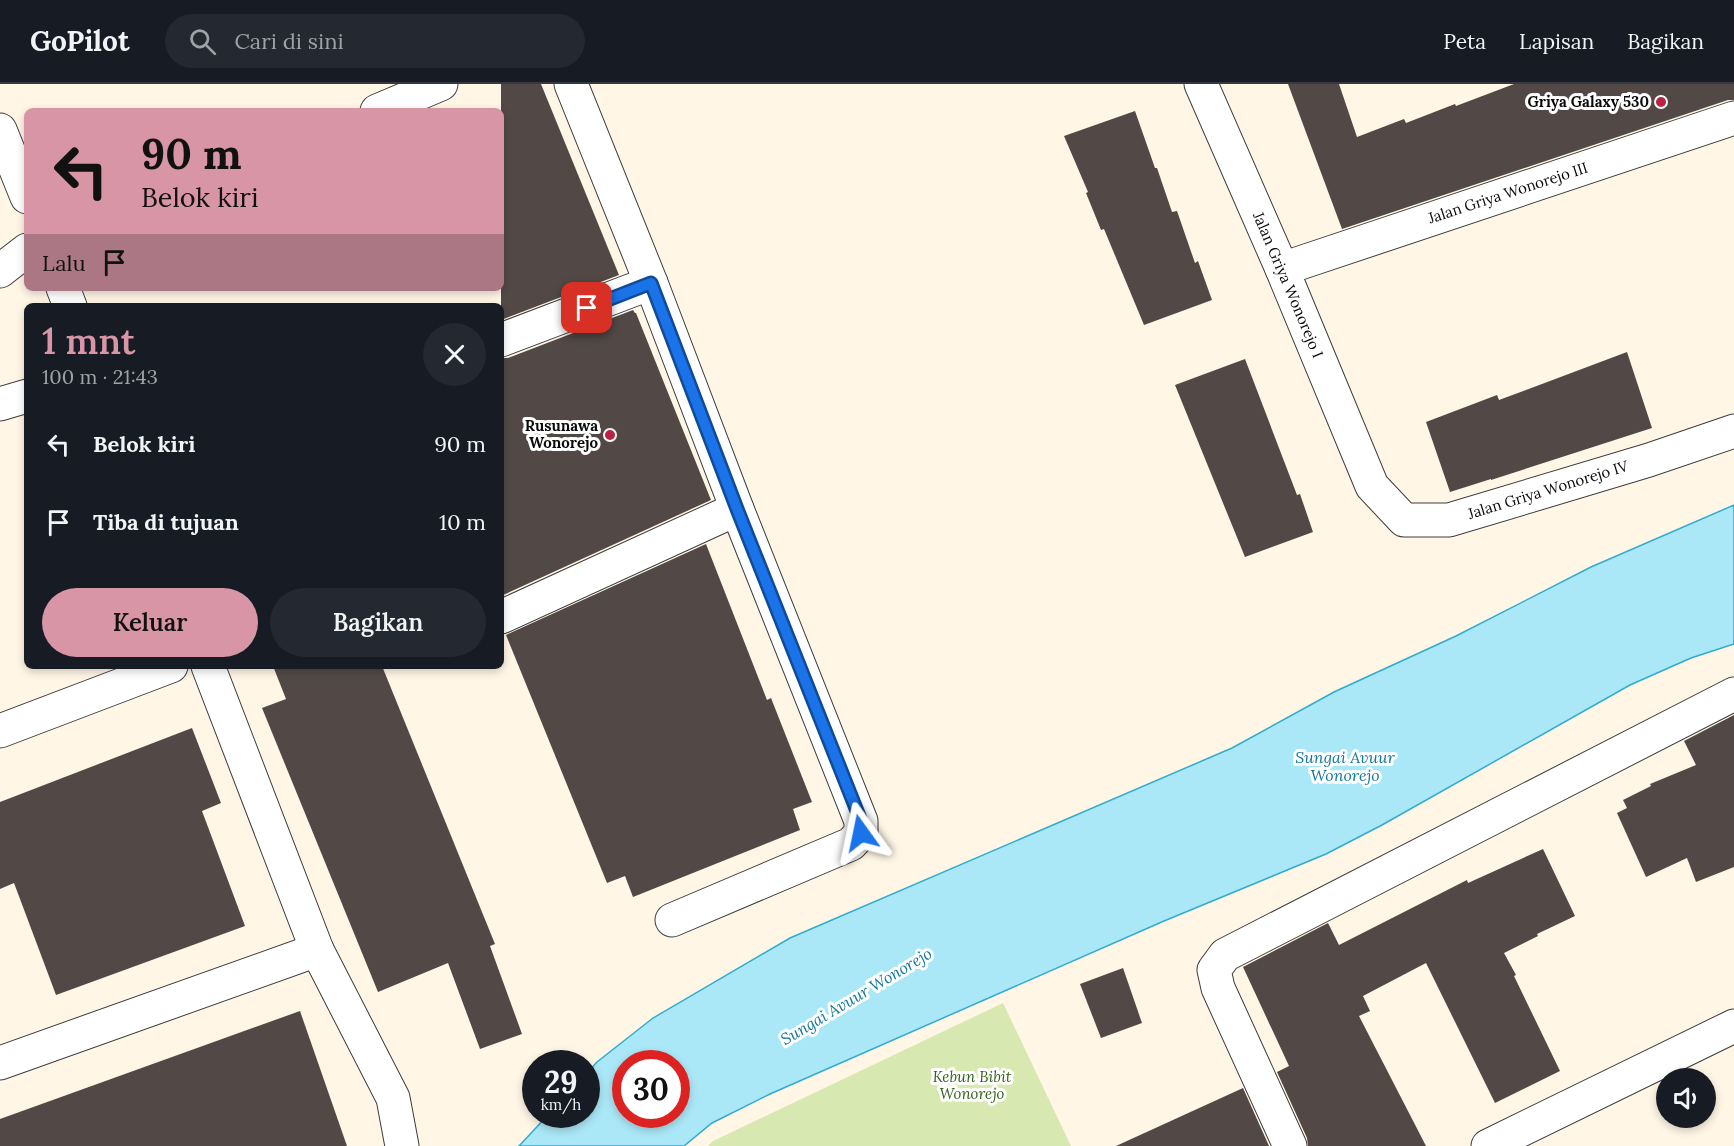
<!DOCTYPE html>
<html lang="id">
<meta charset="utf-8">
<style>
:root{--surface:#171b24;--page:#242831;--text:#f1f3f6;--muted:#9ea1a6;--line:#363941;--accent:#d895a6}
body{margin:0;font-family:Lora,serif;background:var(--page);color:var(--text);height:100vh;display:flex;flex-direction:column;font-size:22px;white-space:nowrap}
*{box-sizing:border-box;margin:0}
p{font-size:20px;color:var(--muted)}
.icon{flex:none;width:33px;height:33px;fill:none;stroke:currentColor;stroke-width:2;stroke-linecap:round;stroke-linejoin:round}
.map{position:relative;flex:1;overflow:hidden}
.sheet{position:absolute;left:24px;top:219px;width:480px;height:366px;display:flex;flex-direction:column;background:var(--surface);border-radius:9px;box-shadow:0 3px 9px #0003}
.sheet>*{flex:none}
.top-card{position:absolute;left:24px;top:24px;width:480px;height:183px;border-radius:9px;box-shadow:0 3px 9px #0003;background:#d895a6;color:#111;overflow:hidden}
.tools{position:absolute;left:1656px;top:984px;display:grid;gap:12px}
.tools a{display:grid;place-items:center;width:60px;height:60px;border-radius:50%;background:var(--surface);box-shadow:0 3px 9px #0003;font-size:30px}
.speed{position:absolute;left:522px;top:966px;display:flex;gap:12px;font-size:30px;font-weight:700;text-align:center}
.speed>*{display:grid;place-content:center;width:78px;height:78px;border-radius:50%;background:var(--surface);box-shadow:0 3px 9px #0003;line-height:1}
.speed small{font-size:15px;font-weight:400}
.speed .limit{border:9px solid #d22;background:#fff;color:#111}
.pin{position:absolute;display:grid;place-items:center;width:51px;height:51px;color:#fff;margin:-26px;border-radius:12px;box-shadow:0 3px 9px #0006}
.me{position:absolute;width:66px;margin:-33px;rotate:348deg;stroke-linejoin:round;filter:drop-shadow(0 0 4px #0008)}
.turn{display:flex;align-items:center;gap:21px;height:126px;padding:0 18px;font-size:27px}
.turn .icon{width:78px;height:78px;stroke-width:2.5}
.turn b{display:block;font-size:42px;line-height:51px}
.then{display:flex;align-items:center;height:57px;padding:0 18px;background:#0003;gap:12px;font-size:22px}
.round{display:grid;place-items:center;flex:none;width:63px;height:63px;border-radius:32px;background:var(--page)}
.headline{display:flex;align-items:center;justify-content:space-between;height:102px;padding:0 18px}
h1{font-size:36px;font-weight:600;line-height:45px;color:var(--accent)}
.action{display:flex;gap:12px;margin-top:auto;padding:12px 18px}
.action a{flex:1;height:69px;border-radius:36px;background:var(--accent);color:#111;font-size:24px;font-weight:600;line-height:69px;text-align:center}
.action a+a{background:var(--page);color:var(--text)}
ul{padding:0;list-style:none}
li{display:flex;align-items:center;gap:18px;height:78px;padding:0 18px}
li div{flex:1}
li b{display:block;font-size:22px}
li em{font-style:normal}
header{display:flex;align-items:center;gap:36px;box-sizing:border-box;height:84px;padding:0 30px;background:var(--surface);border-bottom:2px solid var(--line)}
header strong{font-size:28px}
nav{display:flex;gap:33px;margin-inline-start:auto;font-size:21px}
.search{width:420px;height:54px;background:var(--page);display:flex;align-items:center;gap:15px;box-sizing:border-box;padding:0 21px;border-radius:33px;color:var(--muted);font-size:22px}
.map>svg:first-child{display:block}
.green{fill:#d8e8b1}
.water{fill:#abe8f7;stroke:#31abce;stroke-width:1.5;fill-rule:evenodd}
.building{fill:#524946}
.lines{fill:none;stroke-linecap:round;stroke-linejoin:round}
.minor-casing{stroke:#3d3d3d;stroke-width:35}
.minor{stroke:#fff;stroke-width:33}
.route-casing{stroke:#114b97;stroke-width:15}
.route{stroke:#1a73e8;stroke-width:10}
.poi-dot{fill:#ba2244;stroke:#fff;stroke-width:2}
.labels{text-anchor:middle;stroke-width:6;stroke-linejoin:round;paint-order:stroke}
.poi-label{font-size:15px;font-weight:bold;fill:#0a0a0a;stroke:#fff;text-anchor:end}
.street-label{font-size:15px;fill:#0a0a0a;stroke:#fff}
.park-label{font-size:15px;font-style:italic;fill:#36611b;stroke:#fff}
.water-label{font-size:16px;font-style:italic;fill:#13789b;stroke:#fff}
</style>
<header>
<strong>GoPilot</strong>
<div class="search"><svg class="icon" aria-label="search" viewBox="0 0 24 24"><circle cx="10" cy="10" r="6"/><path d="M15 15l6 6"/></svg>Cari di sini</div>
<nav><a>Peta</a><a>Lapisan</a><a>Bagikan</a></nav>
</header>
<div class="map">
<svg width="1734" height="1062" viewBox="0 0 1734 1062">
<rect width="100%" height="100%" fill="#fff6e6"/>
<path class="green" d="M 1003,919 L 1071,1062 L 708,1062 L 713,1057 Z"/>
<path class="water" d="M 1734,421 L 1734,560 L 1691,574 L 1630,601 L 1382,741 L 1326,770 L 1164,837 L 770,1010 L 712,1039 L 684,1062 L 519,1062 L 548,1031 L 586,1030 L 587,989 L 597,978 L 653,934 L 790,854 L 1232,664 L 1334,608 L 1456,552 L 1591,483 ZM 626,980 L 676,980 L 676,1030 L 626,1030 Z"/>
<g class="building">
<path d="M 501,0 L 541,0 L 619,191 L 501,236 Z"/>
<path d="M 1288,0 L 1339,0 L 1357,53 L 1404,35 L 1406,39 L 1455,20 L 1456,22 L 1514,0 L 1734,0 L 1734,16 L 1728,16 L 1342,145 Z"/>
<path d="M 1135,27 L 1155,84 L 1157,84 L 1172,128 L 1177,127 L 1195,179 L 1198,177 L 1212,216 L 1144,241 L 1104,145 L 1101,146 L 1086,109 L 1088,108 L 1064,52 Z"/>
<path d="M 633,226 L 635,229 L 636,229 L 711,416 L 501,512 L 501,274 L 508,274 Z"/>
<path d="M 1627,268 L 1652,344 L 1491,396 L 1491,395 L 1450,408 L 1426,338 L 1497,311 L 1499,316 Z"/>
<path d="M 1245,275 L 1297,411 L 1300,410 L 1313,448 L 1245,473 L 1175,301 Z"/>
<path d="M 706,460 L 767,616 L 771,614 L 812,718 L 793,725 L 800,746 L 633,813 L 625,792 L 607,799 L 506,551 Z"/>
<path d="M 273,582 L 382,582 L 495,860 L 490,862 L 522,950 L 480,965 L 448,879 L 378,908 L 262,624 L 286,615 Z"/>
<path d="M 1734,631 L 1734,783 L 1696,798 L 1687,774 L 1646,793 L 1617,729 L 1627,724 L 1623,716 L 1651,702 L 1650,700 L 1696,681 L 1684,657 Z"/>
<path d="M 192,644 L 221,719 L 202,727 L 245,842 L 56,911 L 14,799 L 0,805 L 0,718 Z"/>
<path d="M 1543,765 L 1575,832 L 1537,850 L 1538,852 L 1504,869 L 1516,891 L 1514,892 L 1560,987 L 1495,1019 L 1426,879 L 1363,912 L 1370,927 L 1359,932 L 1426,1062 L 1308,1062 L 1307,1054 L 1277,988 L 1289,982 L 1243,883 L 1328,839 L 1339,861 L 1467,796 L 1468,799 Z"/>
<path d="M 1123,884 L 1142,939 L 1101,954 L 1080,900 Z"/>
<path d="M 300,927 L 347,1062 L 0,1062 L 0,1035 Z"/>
<path d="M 1243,1004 L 1269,1062 L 1116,1062 Z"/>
</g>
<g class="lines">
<defs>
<g id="minor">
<path d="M 571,0 L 651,199 L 737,425 L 861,737 L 861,749 L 851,760 L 672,836"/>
<path d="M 1201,0 L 1282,185 L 1372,402 L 1404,436 L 1449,436 L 1649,376 L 1734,347"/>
<path d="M 377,27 L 441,0"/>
<path d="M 0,46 L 27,113"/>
<path d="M 1282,185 L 1734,34"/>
<path d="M 0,187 L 27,166"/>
<path d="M 63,204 L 70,222"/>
<path d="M 501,256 L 651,199"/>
<path d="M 0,320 L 27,312"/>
<path d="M 501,533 L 737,425"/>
<path d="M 208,582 L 317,866 L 393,1014 L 402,1062"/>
<path d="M 0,647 L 171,582"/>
<path d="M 0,979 L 317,866"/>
<path d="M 1290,1062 L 1218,904 L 1214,886 L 1225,871 L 1734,610"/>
<path d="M 1488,1062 L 1734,942"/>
</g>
</defs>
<use href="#minor" class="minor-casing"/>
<use href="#minor" class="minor"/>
</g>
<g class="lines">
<defs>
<path id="route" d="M 587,224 L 651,199 L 737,425 L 861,737 L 861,749"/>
</defs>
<use href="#route" class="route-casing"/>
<use href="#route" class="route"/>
</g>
<g class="poi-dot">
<circle cx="1661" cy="18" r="6"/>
<circle cx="610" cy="351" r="6"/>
</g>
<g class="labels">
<g class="poi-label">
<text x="1649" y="23">Griya Galaxy 530</text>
<text x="598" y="347">Rusunawa<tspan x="598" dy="17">Wonorejo</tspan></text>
</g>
<g class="street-label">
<text transform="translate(1508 109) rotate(-18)" y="5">Jalan Griya Wonorejo III</text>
<text transform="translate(1288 201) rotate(67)" y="5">Jalan Griya Wonorejo I</text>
<text transform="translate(1548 406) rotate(-17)" y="5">Jalan Griya Wonorejo IV</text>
</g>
<g class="park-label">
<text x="972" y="998">Kebun Bibit<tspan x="972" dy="17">Wonorejo</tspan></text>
</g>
<g class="water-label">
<text x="1345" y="679">Sungai Avuur<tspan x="1345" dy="18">Wonorejo</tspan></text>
<text transform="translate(856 912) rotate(-31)" y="6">Sungai Avuur Wonorejo</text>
</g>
</g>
</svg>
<div class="tools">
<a><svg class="icon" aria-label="sound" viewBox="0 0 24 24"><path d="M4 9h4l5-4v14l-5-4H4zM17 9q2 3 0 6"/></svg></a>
</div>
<div class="speed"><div>29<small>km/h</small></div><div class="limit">30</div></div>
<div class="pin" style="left:587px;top:224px;background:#d93025"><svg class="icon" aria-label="arrive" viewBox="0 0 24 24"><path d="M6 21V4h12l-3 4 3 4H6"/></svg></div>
<svg class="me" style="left:861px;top:749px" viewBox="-20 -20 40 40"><path d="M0-17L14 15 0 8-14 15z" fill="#1a73e8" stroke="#fff" stroke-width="4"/></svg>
<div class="top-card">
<div class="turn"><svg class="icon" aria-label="left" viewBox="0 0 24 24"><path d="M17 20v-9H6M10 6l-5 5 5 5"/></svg><div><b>90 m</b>Belok kiri</div></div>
<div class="then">Lalu<svg class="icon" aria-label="arrive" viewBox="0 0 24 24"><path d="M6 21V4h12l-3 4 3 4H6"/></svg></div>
</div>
<section class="sheet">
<div class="headline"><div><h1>1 mnt</h1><p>100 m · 21:43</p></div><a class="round"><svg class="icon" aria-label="close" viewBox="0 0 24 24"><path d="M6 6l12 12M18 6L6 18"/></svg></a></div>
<ul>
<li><svg class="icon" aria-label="left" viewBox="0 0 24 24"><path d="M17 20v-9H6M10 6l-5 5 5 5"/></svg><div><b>Belok kiri</b></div><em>90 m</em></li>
<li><svg class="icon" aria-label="arrive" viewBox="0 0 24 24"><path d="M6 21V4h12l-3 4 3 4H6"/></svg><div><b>Tiba di tujuan</b></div><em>10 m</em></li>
</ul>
<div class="action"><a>Keluar</a><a>Bagikan</a></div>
</section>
</div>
